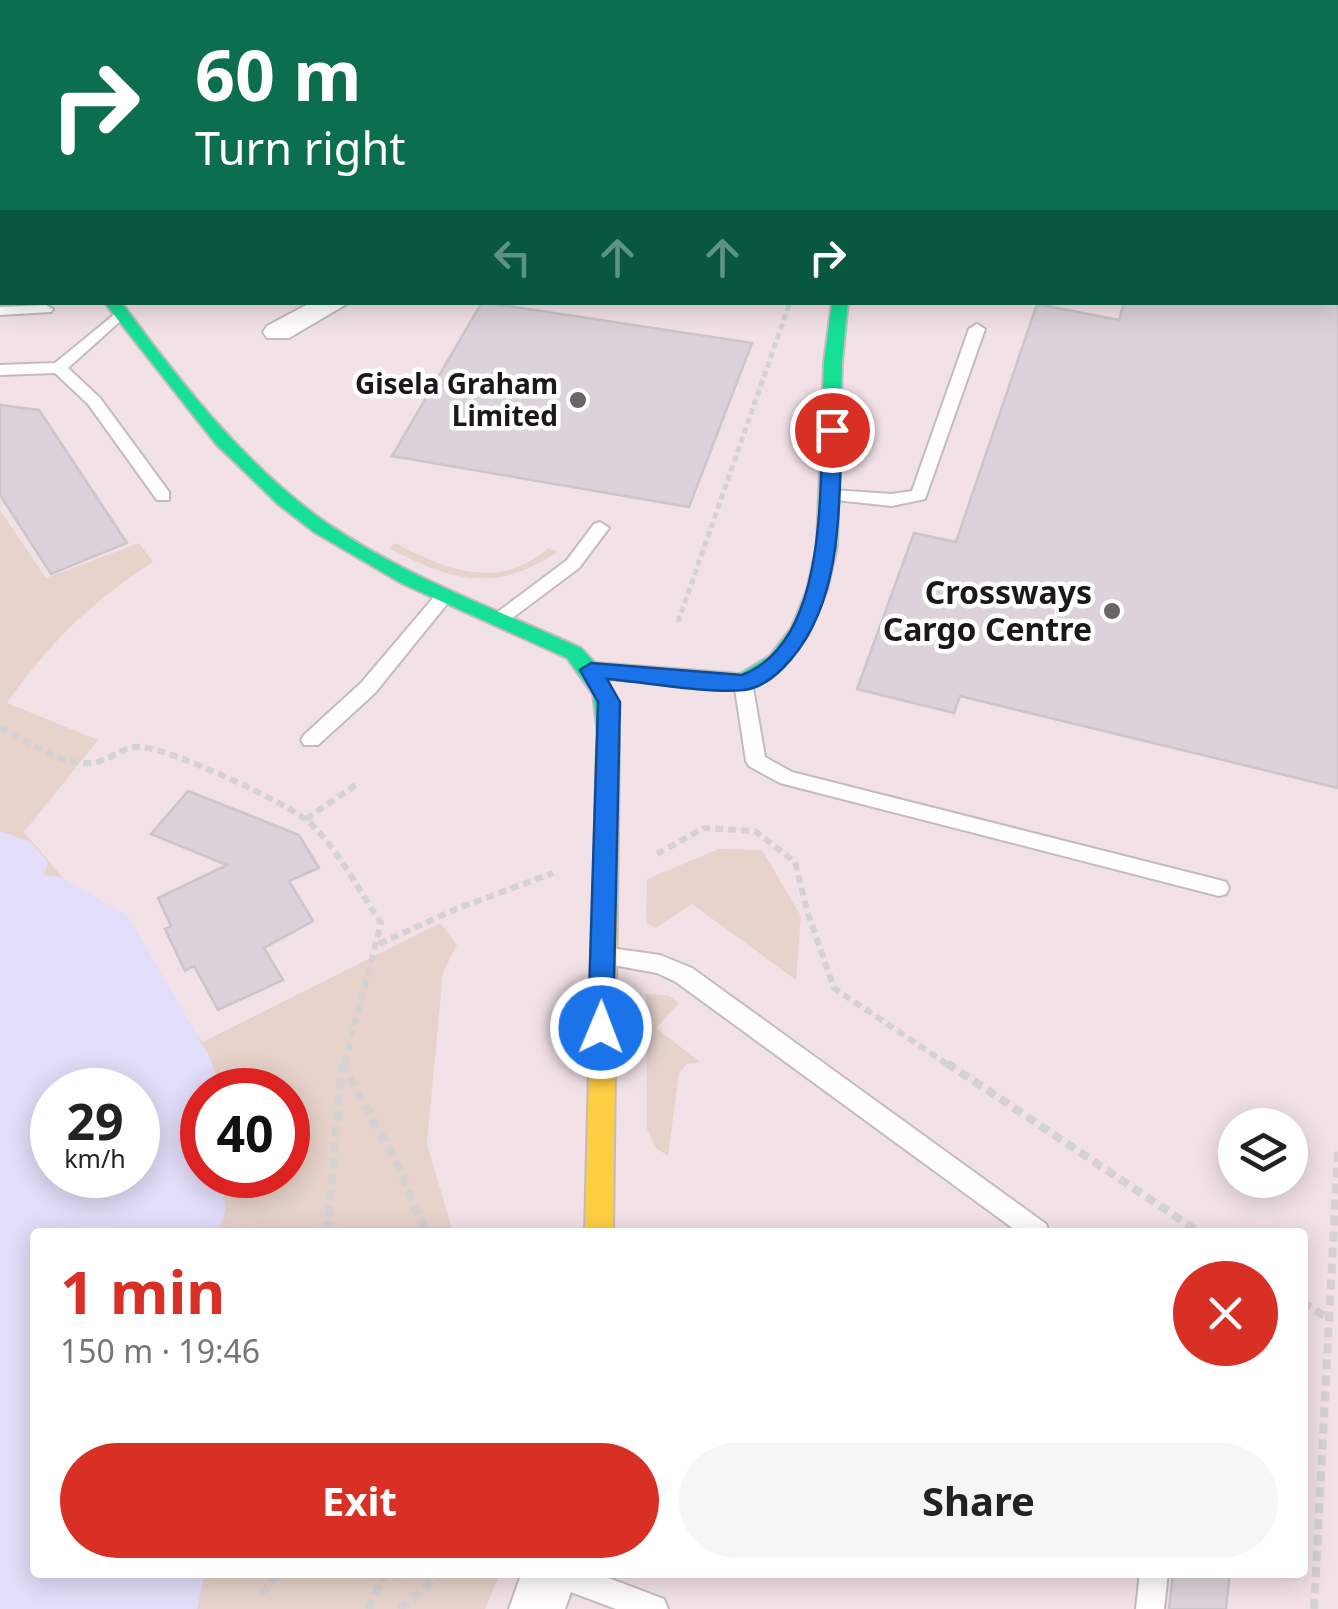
<!DOCTYPE html>
<meta charset="utf-8">
<style>
:root{--surface:#fff;--page:#f6f6f6;--text:#222;--muted:#767676;--accent:#d93025}
body{margin:0;font-family:"Noto Sans",sans-serif;background:var(--page);color:var(--text);height:100vh;display:flex;flex-direction:column;font-size:38px;white-space:nowrap}
*{box-sizing:border-box;margin:0}
p{font-size:32px;color:var(--muted)}
.icon{flex:none;width:55px;height:55px;fill:none;stroke:currentColor;stroke-width:2;stroke-linecap:round;stroke-linejoin:round}
.map{position:relative;flex:1;overflow:hidden}
.sheet{position:absolute;left:30px;top:1228px;width:1278px;height:350px;display:flex;flex-direction:column;background:var(--surface);border-radius:10px;box-shadow:0 5px 25px #0003}
.sheet>*{flex:none}
.hud{position:absolute;left:0px;top:0px;width:1340px;height:305px;box-shadow:0 5px 25px #0003;background:#0b6e4f;color:#fff;overflow:hidden}
.tools{position:absolute;left:1218px;top:1108px;display:grid;gap:20px}
.tools a{display:grid;place-items:center;width:90px;height:90px;border-radius:50%;background:var(--surface);box-shadow:0 5px 25px #0003;font-size:50px}
.speed{position:absolute;left:30px;top:1068px;display:flex;gap:20px;font-size:50px;font-weight:700;text-align:center}
.speed>*{display:grid;place-content:center;width:130px;height:130px;border-radius:50%;background:var(--surface);box-shadow:0 5px 25px #0003;line-height:1}
.speed small{font-size:25px;font-weight:400}
.speed .limit{border:15px solid #d22;background:#fff;color:#111}
.pin{position:absolute;display:grid;place-items:center;width:85px;height:85px;color:#fff;margin:-42px;border:5px solid #fff;border-radius:50%;box-shadow:0 2px 10px #0007}
.me{position:absolute;width:110px;margin:-55px;rotate:1deg;stroke-linejoin:round;filter:drop-shadow(0 0 8px #0008)}
.turn{display:flex;align-items:center;gap:35px;height:210px;padding:0 30px;font-size:45px}
.turn .icon{width:130px;height:130px;stroke-width:2.5}
.turn b{display:block;font-size:70px;line-height:85px}
.lanes{display:flex;align-items:center;height:95px;padding:0 30px;background:#0003;justify-content:center;gap:50px;direction:ltr}
.lanes .off{opacity:.35}
.round{display:grid;place-items:center;flex:none;width:105px;height:105px;border-radius:52px;background:var(--page)}
.overview{display:flex;align-items:center;justify-content:space-between;height:170px;padding:0 30px}
h1{font-size:60px;font-weight:700;line-height:75px;color:var(--accent)}
.primary-button{display:flex;gap:20px;margin-top:auto;padding:20px 30px}
.primary-button a{flex:1;height:115px;border-radius:60px;background:var(--accent);color:#fff;font-size:40px;font-weight:700;line-height:115px;text-align:center}
.primary-button a+a{background:var(--page);color:var(--text)}
.map>svg:first-child{display:block}
.built{fill:#f2e2e8;fill-rule:evenodd}
.green{fill:#e7d3cb;fill-rule:evenodd}
.water{fill:#e3def9;fill-rule:evenodd}
.building{fill:#ddd2db;stroke:#ccc5c9;stroke-width:2.5}
.lines{fill:none;stroke-linecap:round;stroke-linejoin:round}
.lane-casing{stroke:#c3bcbe;stroke-width:4}
.street-casing{stroke:#c3bcbe;stroke-width:4}
.fast-casing{stroke:#c3bcbe;stroke-width:4}
.slow-casing{stroke:#c3bcbe;stroke-width:4}
.path-far2{stroke:#d5d2d3;stroke-width:5;stroke-dasharray:6 4;stroke-linecap:butt}
.path-far1{stroke:#d5d2d3;stroke-width:6;stroke-dasharray:8 5;stroke-linecap:butt}
.path{stroke:#d5d2d3;stroke-width:8;stroke-dasharray:10 6;stroke-linecap:butt}
.lane{fill:#fffdfe;fill-rule:evenodd}
.street{fill:#fffdfe;fill-rule:evenodd}
.fast{fill:#16e098;fill-rule:evenodd}
.slow{fill:#ffcf43;fill-rule:evenodd}
.route{fill:#1a73e8;stroke:#114b97;stroke-width:2.5}
.poi-dot{fill:#6a6466;stroke:#fff;stroke-width:4}
.labels{text-anchor:middle;stroke-width:9;stroke-linejoin:round;paint-order:stroke}
.far-poi-label{font-size:28px;font-weight:bold;fill:#1c1719;stroke:#fff;text-anchor:end}
.poi-label{font-size:32px;font-weight:bold;fill:#1c1719;stroke:#fff;text-anchor:end}
</style>
<div class="map">
<svg width="1338" height="1609" viewBox="0 0 1338 1609">
<rect width="100%" height="100%" fill="#fcf2f6"/>
<path class="built" d="M 0,0 L 1194,2 L 2,2 L 2,302 L 1338,302 L 1338,34 L 1338,1609 L 0,1609 ZM 52,1090 L 138,1090 L 138,1175 L 52,1175 ZM 202,1090 L 288,1090 L 288,1175 L 202,1175 ZM 1235,1125 L 1290,1125 L 1290,1180 L 1235,1180 ZM 35,1232 L 1302,1232 L 1302,1572 L 35,1572 Z"/>
<g class="green">
<path d="M 0,510 L 46,578 L 139,543 L 153,562 C 90,603 50,642 7,703 L 98,740 L 24,832 L 203,1042 L 440,923 L 457,945 L 443,972 L 427,1144 L 453,1232 L 35,1232 L 35,1572 L 500,1573 L 485,1609 L 0,1609 ZM 52,1090 L 138,1090 L 138,1175 L 52,1175 ZM 202,1090 L 288,1090 L 288,1175 L 202,1175 Z"/>
<path d="M 395,543 C 444,569 500,592 548,548 L 557,552 C 495,594 451,581 389,548 Z"/>
<path d="M 719,849 L 762,850 L 801,916 L 796,980 L 692,904 L 655,928 L 646,923 L 647,879 Z"/>
<path d="M 646,994 L 667,995 L 679,1003 L 656,1028 L 700,1062 L 687,1064 L 679,1073 L 668,1156 L 656,1148 L 647,1129 Z"/>
</g>
<path class="water" d="M 0,831 L 31,842 L 48,862 L 44,875 L 61,877 L 128,916 L 208,1054 L 222,1090 L 202,1090 L 202,1175 L 223,1175 L 225,1211 L 218,1232 L 35,1232 L 35,1572 L 205,1573 L 197,1609 L 0,1609 ZM 52,1090 L 138,1090 L 138,1175 L 52,1175 Z"/>
<g class="building">
<path d="M 482,302 L 752,343 L 689,507 L 392,456 Z"/>
<path d="M 1124,302 L 1338,302 L 1338,788 L 960,696 L 954,713 L 857,689 L 914,533 L 956,542 L 1037,304 L 1119,320 Z"/>
<path d="M 0,405 L 39,410 L 127,543 L 51,574 L 0,495 Z"/>
<path d="M 188,791 L 299,835 L 319,868 L 289,881 L 313,921 L 264,948 L 283,980 L 218,1010 L 194,966 L 185,971 L 165,929 L 171,926 L 158,898 L 227,865 L 151,834 Z"/>
<path d="M 1173,1572 L 1230,1572 L 1226,1609 L 1169,1609 Z"/>
</g>
<g class="lines">
<defs>
<g id="lane">
<path d="M 46,305 L 53,309 L 51,312 L 0,315 L 0,307 Z"/>
<path d="M 121,309 L 126,310 L 126,316 L 68,368 L 100,398 L 169,492 L 169,500 L 157,500 L 88,404 L 55,373 L 0,375 L 0,365 L 55,363 Z"/>
<path d="M 977,324 L 985,329 L 925,499 L 892,506 L 826,499 L 826,491 L 832,490 L 892,494 L 912,491 L 969,329 Z"/>
<path d="M 600,522 L 609,528 L 579,568 L 507,622 L 495,622 L 492,618 L 495,614 L 567,560 L 594,524 Z"/>
<path d="M 445,589 L 454,595 L 451,599 L 375,693 L 318,745 L 304,745 L 301,740 L 304,735 L 361,683 L 439,591 Z"/>
<path d="M 743,675 L 752,682 L 765,757 L 792,772 L 1219,880 L 1226,882 L 1229,888 L 1226,894 L 1219,896 L 780,783 L 749,766 L 746,761 L 734,682 Z"/>
<path d="M 610,948 L 660,955 L 692,968 L 1046,1224 L 1049,1232 L 1018,1232 L 676,982 L 657,973 L 602,963 L 599,957 L 602,951 Z"/>
<path d="M 540,1572 L 593,1572 L 664,1599 L 668,1609 L 616,1609 L 544,1582 Z"/>
<path d="M 1140,1572 L 1168,1572 L 1164,1609 L 1136,1609 Z"/>
</g>
<g id="street">
<path d="M 323,0 L 348,0 L 350,2 L 325,2 Z"/>
<path d="M 0,130 L 2,131 L 2,147 L 0,146 Z"/>
<rect x="0" y="202" width="2" height="16"/>
<path d="M 312,302 L 350,302 L 289,338 L 267,338 L 263,332 L 267,326 Z"/>
<path d="M 522,1572 L 578,1572 L 565,1609 L 509,1609 Z"/>
</g>
<path id="fast" d="M 104,302 L 121,302 C 181,383 245,466 328,524 C 406,577 496,609 581,648 L 595,663 L 740,674 L 770,656 L 792,627 L 807,590 L 817,546 L 824,362 L 832,302 L 848,302 L 842,362 L 837,546 L 827,590 L 808,635 L 784,666 L 743,690 L 607,679 L 617,704 L 619,744 L 616,750 L 600,750 L 593,694 L 567,658 L 403,584 L 314,532 L 279,505 L 216,444 Z"/>
<path id="slow" d="M 608,736 L 619,744 L 613,1232 L 585,1232 L 597,744 Z"/>
</defs>
<use href="#lane" class="lane-casing"/>
<use href="#street" class="street-casing"/>
<use href="#fast" class="fast-casing"/>
<use href="#slow" class="slow-casing"/>
<path class="path-far2" d="M 678,622 L 790,302"/>
<g class="path-far1">
<path d="M 0,728 C 29,740 59,766 92,763 C 111,761 124,744 143,747 C 174,751 287,802 310,823 C 338,849 359,891 381,923 L 344,1066"/>
<path d="M 306,819 L 357,784"/>
<path d="M 657,854 L 704,828 L 755,831 L 795,862 L 807,911 L 834,988 L 950,1066"/>
<path d="M 379,944 L 456,909 L 553,873"/>
</g>
<g class="path">
<path d="M 342,1063 L 398,1166 L 425,1232"/>
<path d="M 947,1063 L 1199,1232"/>
<path d="M 327,1232 L 342,1064"/>
<path d="M 1302,1302 L 1326,1317"/>
<path d="M 261,1595 L 281,1572"/>
<path d="M 368,1609 L 386,1572"/>
<path d="M 400,1609 L 443,1572"/>
<path d="M 1314,1609 L 1338,1149"/>
</g>
<use href="#lane" class="lane"/>
<use href="#street" class="street"/>
<use href="#fast" class="fast"/>
<use href="#slow" class="slow"/>
</g>
<path class="route" d="M 832,424 L 842,430 C 838,510 844,607 783,668 C 772,679 759,688 744,690 C 711,694 643,682 607,679 L 620,702 L 613,1028 L 610,1036 L 601,1039 L 592,1036 L 588,1028 L 598,702 L 580,670 L 591,663 L 742,675 C 825,643 819,503 823,430 Z"/>
<g class="poi-dot">
<circle cx="578" cy="400" r="10"/>
<circle cx="1112" cy="611" r="10"/>
</g>
<g class="labels">
<g class="far-poi-label">
<text x="558" y="394">Gisela Graham<tspan x="558" dy="32">Limited</tspan></text>
</g>
<g class="poi-label">
<text x="1092" y="604">Crossways<tspan x="1092" dy="37">Cargo Centre</tspan></text>
</g>
</g>
</svg>
<div class="tools">
<a><svg class="icon" aria-label="layers" viewBox="0 0 24 24"><path d="M12 4l9 5-9 5-9-5zM3 14l9 5 9-5"/></svg></a>
</div>
<div class="speed"><div>29<small>km/h</small></div><div class="limit">40</div></div>
<div class="pin" style="left:832px;top:430px;background:#d93025"><svg class="icon" aria-label="arrive" viewBox="0 0 24 24"><path d="M6 21V4h12l-3 4 3 4H6"/></svg></div>
<svg class="me" style="left:601px;top:1028px" viewBox="-20 -20 40 40"><circle r="17" fill="#1a73e8" stroke="#fff" stroke-width="3"/><path d="M0-11L8 9 0 5-8 9z" fill="#fff"/></svg>
<div class="hud">
<div class="turn"><svg class="icon" aria-label="right" viewBox="0 0 24 24"><path d="M7 20v-9h11M14 6l5 5-5 5"/></svg><div><b>60 m</b>Turn right</div></div>
<div class="lanes"><svg class="icon off" aria-label="left" viewBox="0 0 24 24"><path d="M17 20v-9H6M10 6l-5 5 5 5"/></svg><svg class="icon off" aria-label="ahead" viewBox="0 0 24 24"><path d="M12 20V5M6 11l6-6 6 6"/></svg><svg class="icon off" aria-label="ahead" viewBox="0 0 24 24"><path d="M12 20V5M6 11l6-6 6 6"/></svg><svg class="icon" aria-label="right" viewBox="0 0 24 24"><path d="M7 20v-9h11M14 6l5 5-5 5"/></svg></div>
</div>
<section class="sheet">
<div class="overview"><div><h1>1 min</h1><p>150 m · 19:46</p></div><a class="round" style="background:#d93025;color:#fff"><svg class="icon" aria-label="close" viewBox="0 0 24 24"><path d="M6 6l12 12M18 6L6 18"/></svg></a></div>
<div class="primary-button"><a>Exit</a><a>Share</a></div>
</section>
</div>
